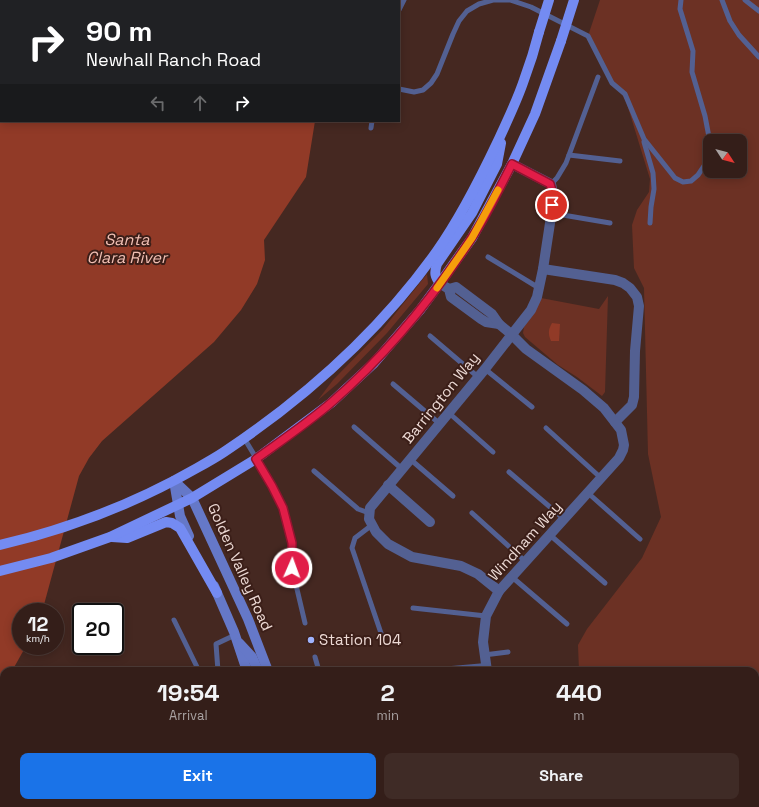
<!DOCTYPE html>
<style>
:root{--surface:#341e19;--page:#3f2b26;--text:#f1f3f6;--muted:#a9a2a2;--line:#4e3c38;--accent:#1a73e8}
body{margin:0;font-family:"Space Grotesk",sans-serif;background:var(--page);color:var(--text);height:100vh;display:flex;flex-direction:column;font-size:15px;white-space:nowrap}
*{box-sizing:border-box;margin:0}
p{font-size:13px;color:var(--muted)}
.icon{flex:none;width:22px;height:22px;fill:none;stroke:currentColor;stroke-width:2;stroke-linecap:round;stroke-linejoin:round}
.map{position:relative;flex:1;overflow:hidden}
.drawer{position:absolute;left:0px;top:667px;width:759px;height:140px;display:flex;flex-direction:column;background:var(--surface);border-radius:12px 12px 0 0;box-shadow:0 2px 10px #0003,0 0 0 1px var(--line)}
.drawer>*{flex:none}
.guide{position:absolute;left:0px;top:0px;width:400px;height:122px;box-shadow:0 2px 10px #0003,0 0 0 1px var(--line);background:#202124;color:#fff;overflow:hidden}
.needle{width:26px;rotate:126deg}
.controls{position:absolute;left:703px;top:134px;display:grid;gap:8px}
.controls a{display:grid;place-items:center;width:44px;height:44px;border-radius:8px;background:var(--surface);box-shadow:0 2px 10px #0003,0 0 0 1px var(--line);font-size:20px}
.speed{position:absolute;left:12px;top:603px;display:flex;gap:8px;font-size:20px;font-weight:700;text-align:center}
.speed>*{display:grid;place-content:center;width:52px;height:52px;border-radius:50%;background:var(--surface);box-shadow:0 2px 10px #0003,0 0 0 1px var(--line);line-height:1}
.speed small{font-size:10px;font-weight:400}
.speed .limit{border:2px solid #111;border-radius:6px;background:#fff;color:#111}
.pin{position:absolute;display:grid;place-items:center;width:34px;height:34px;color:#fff;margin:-17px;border:2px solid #fff;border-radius:50%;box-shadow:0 1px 4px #0007}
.me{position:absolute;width:44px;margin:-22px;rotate:2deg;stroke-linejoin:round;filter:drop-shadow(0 0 3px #0008)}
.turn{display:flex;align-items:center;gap:14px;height:84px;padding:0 20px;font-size:18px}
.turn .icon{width:52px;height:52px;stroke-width:2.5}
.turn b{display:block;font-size:28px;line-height:34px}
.lanes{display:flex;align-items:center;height:38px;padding:0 20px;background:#0003;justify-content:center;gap:20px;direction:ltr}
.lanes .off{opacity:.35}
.eta{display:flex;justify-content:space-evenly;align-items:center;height:68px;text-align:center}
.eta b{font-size:24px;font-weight:600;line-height:28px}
.primary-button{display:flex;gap:8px;margin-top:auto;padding:8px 20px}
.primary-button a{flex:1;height:46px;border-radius:8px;background:var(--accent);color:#fff;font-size:16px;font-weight:600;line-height:46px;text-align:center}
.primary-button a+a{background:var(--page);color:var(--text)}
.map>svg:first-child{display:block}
.green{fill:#6c3124;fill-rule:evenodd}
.water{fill:#913a27}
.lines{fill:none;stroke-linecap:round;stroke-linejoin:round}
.service{stroke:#536092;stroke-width:5}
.minor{stroke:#536092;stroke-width:10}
.secondary{stroke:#6578c8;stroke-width:10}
.primary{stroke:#748bf2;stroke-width:10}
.primary-bridge{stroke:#748bf2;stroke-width:10}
.route-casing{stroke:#92132f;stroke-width:10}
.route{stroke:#e11d48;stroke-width:7}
.slow{stroke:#f59e0b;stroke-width:7}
.poi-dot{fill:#9fb3fd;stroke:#3b1e18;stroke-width:1.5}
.labels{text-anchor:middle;stroke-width:4;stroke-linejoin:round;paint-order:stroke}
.street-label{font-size:15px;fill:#eddad5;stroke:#3b1e18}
.poi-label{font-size:15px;fill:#eddad5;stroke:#3b1e18;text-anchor:start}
.water-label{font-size:16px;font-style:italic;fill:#f1bfb3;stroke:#3b1e18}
</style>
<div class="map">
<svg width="759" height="807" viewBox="0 0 759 807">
<rect width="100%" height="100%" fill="#452821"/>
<g class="green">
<path d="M 600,0 L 759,0 L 759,807 L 522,807 L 528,803 L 755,803 L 755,671 L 579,671 L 578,645 L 587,629 L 642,558 L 661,517 L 648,454 L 644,288 L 634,268 L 632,225 L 637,210 L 649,192 L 650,179 L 626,101 L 587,39 ZM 710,141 L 740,141 L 740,171 L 710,171 Z"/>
<path d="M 427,274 L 428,284 L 387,333 L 337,384 L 318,400 L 333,380 L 383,329 Z"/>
<path d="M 608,296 L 605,392 L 602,396 L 577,377 L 558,365 L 525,337 L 523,333 L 524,327 L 532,315 L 541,298 L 599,309 Z"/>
</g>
<g class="water">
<path d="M 0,0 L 333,0 L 1,1 L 1,121 L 315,121 L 306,177 L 264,240 L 265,260 L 257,284 L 241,310 L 214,342 L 102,441 L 89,458 L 79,476 L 42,612 L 21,612 L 21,646 L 26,646 L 12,671 L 4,671 L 4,685 L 0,692 Z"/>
<path d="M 552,323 L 560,324 L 559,341 L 551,341 C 548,334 548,330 552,323 Z"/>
</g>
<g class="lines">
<g class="service">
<path d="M 722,0 L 730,21 L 739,35 L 759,57"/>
<path d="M 745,0 L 759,11"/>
<path d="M 399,10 L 404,0"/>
<path d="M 399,89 L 414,92 L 423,90 L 431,83 L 437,74 L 453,34 L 459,21 L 467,11 L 479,4 L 493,0 L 510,0 L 531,7 L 588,36 L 612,83 L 625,94 L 644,139 L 675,178 L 683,182 L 691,181 L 698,175 L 704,166 L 709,152 L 709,137 L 705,116 L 692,72 L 693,51 L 680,9 L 681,0"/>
<path d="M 371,128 L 372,121"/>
<path d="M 644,142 L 653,173 L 654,189 L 651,207 L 650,223"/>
<path d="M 569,155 L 620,161"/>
<path d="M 551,184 L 557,178 L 566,163 L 598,77"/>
<path d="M 551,213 L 610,223"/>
<path d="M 488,257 L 539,288"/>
<path d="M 430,336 L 478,377"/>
<path d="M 485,369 L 532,407"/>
<path d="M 393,384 L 440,424"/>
<path d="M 449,413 L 493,452"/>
<path d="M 354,427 L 402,469"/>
<path d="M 546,428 L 601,478"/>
<path d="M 244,438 L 273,486 L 283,508 L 292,543 L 292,568 L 305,623"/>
<path d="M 410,459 L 453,496"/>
<path d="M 314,471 L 358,509 L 369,513"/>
<path d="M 509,472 L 564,519"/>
<path d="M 588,493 L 640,539"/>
<path d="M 472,513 L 526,562"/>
<path d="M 372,525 L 355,538 L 352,548 L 383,639"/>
<path d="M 550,535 L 605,583"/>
<path d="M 512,577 L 567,624"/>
<path d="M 413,608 L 486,616"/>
<path d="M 174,620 L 199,671"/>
<path d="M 484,655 L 508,652"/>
<path d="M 315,657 L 319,671"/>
<path d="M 218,671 L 216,644 L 235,635"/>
<path d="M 56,803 L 58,807"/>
<path d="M 66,803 L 76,807"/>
<path d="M 345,803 L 347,807"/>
<path d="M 29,807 L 31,803"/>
<path d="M 359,807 L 361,803"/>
</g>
<g class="minor">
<path d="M 543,269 L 615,280 L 623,283 L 630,288 L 637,297 L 639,306 L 635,351 L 634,397 L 632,405 L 615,422"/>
<path d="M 444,286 L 449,289 L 451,297 L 481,319 L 486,322 L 499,324"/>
<path d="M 449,289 L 456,287 L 492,314 L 499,324 L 511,334 L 526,349 L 583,390 L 604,408 L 621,430 L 624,445 L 623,450 L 619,458 L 499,591 L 486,616 L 483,642 L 487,671"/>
<path d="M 388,485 L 430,522"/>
<path d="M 499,591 L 478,574 L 461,566 L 412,557 L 388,544 L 376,532 L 369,519 L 370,508 L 485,369 L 531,310 L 537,297 L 543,269 L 554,197 L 551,184 L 512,164"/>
<path d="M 452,671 L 486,668"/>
</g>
<g class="secondary">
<path d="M 174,481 L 192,498 L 248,619 L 268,671"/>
<path d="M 174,481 L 180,516 L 189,536"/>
<path d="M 214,586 L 234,632 L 247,671"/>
<path d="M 239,643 L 252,657 L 258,671"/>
<path d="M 276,803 L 277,807"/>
<path d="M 297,803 L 297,807"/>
</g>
<g class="primary">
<path d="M 440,283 C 435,277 434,273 437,264 L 472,213 L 497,164 L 501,143"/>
<path d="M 112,537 L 127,538 L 166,522 L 172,523 L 180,528 L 217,593"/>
<path d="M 0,545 C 68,529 136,503 197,468 C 206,463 215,458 224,452 C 305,398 380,331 437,251 C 461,217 480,179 498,141 C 507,121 517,101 524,80 C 530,64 535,48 539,32"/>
<path d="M 0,571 L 51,558 L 110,537 L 192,498 L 256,459 L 331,403 L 374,363 L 420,310 L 440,283 L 472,238 L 512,164 L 535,114 L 561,41"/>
</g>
<g class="primary-bridge">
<path d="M 539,32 L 549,0"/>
<path d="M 561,41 L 574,0"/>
</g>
</g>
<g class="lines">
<defs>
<path id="route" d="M 292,568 L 292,543 L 283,508 L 272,486 L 256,459 C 281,441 309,422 332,402 C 386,355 432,299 471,239 C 487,215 499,189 512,164 L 550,184 L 554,197 L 552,205"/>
</defs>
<use href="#route" class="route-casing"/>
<use href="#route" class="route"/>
<path class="slow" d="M 437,288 L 472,238 L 498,190"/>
</g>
<circle class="poi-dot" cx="311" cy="640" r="4"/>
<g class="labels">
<g class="street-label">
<text transform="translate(441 398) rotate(-51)" y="5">Barrington Way</text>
<text transform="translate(525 541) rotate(-48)" y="5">Windham Way</text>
<text transform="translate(240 567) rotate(66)" y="5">Golden Valley Road</text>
</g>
<g class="poi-label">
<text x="319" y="645">Station 104</text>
</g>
<g class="water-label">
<text x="127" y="245">Santa<tspan x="127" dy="18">Clara River</tspan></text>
</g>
</g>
</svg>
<div class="controls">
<a><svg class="needle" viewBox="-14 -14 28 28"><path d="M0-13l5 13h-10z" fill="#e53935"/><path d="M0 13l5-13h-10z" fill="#a9a2a2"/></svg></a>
</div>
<div class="speed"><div>12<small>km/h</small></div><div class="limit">20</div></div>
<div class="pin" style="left:552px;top:205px;background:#d93025"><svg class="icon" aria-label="arrive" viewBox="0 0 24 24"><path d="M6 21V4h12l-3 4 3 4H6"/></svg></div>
<svg class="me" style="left:292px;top:568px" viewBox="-20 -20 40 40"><circle r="17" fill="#e11d48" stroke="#fff" stroke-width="3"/><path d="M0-11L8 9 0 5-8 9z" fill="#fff"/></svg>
<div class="guide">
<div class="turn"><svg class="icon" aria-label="right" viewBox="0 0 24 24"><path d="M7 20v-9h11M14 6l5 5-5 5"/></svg><div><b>90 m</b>Newhall Ranch Road</div></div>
<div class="lanes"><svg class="icon off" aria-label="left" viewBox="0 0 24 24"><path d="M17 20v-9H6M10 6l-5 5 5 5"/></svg><svg class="icon off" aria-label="ahead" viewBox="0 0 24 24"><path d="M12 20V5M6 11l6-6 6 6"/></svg><svg class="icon" aria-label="right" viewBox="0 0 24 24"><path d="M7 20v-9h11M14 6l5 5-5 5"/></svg></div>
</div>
<section class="drawer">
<div class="eta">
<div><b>19:54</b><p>Arrival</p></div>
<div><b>2</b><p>min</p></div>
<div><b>440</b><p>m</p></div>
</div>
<div class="primary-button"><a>Exit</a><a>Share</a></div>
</section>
</div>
